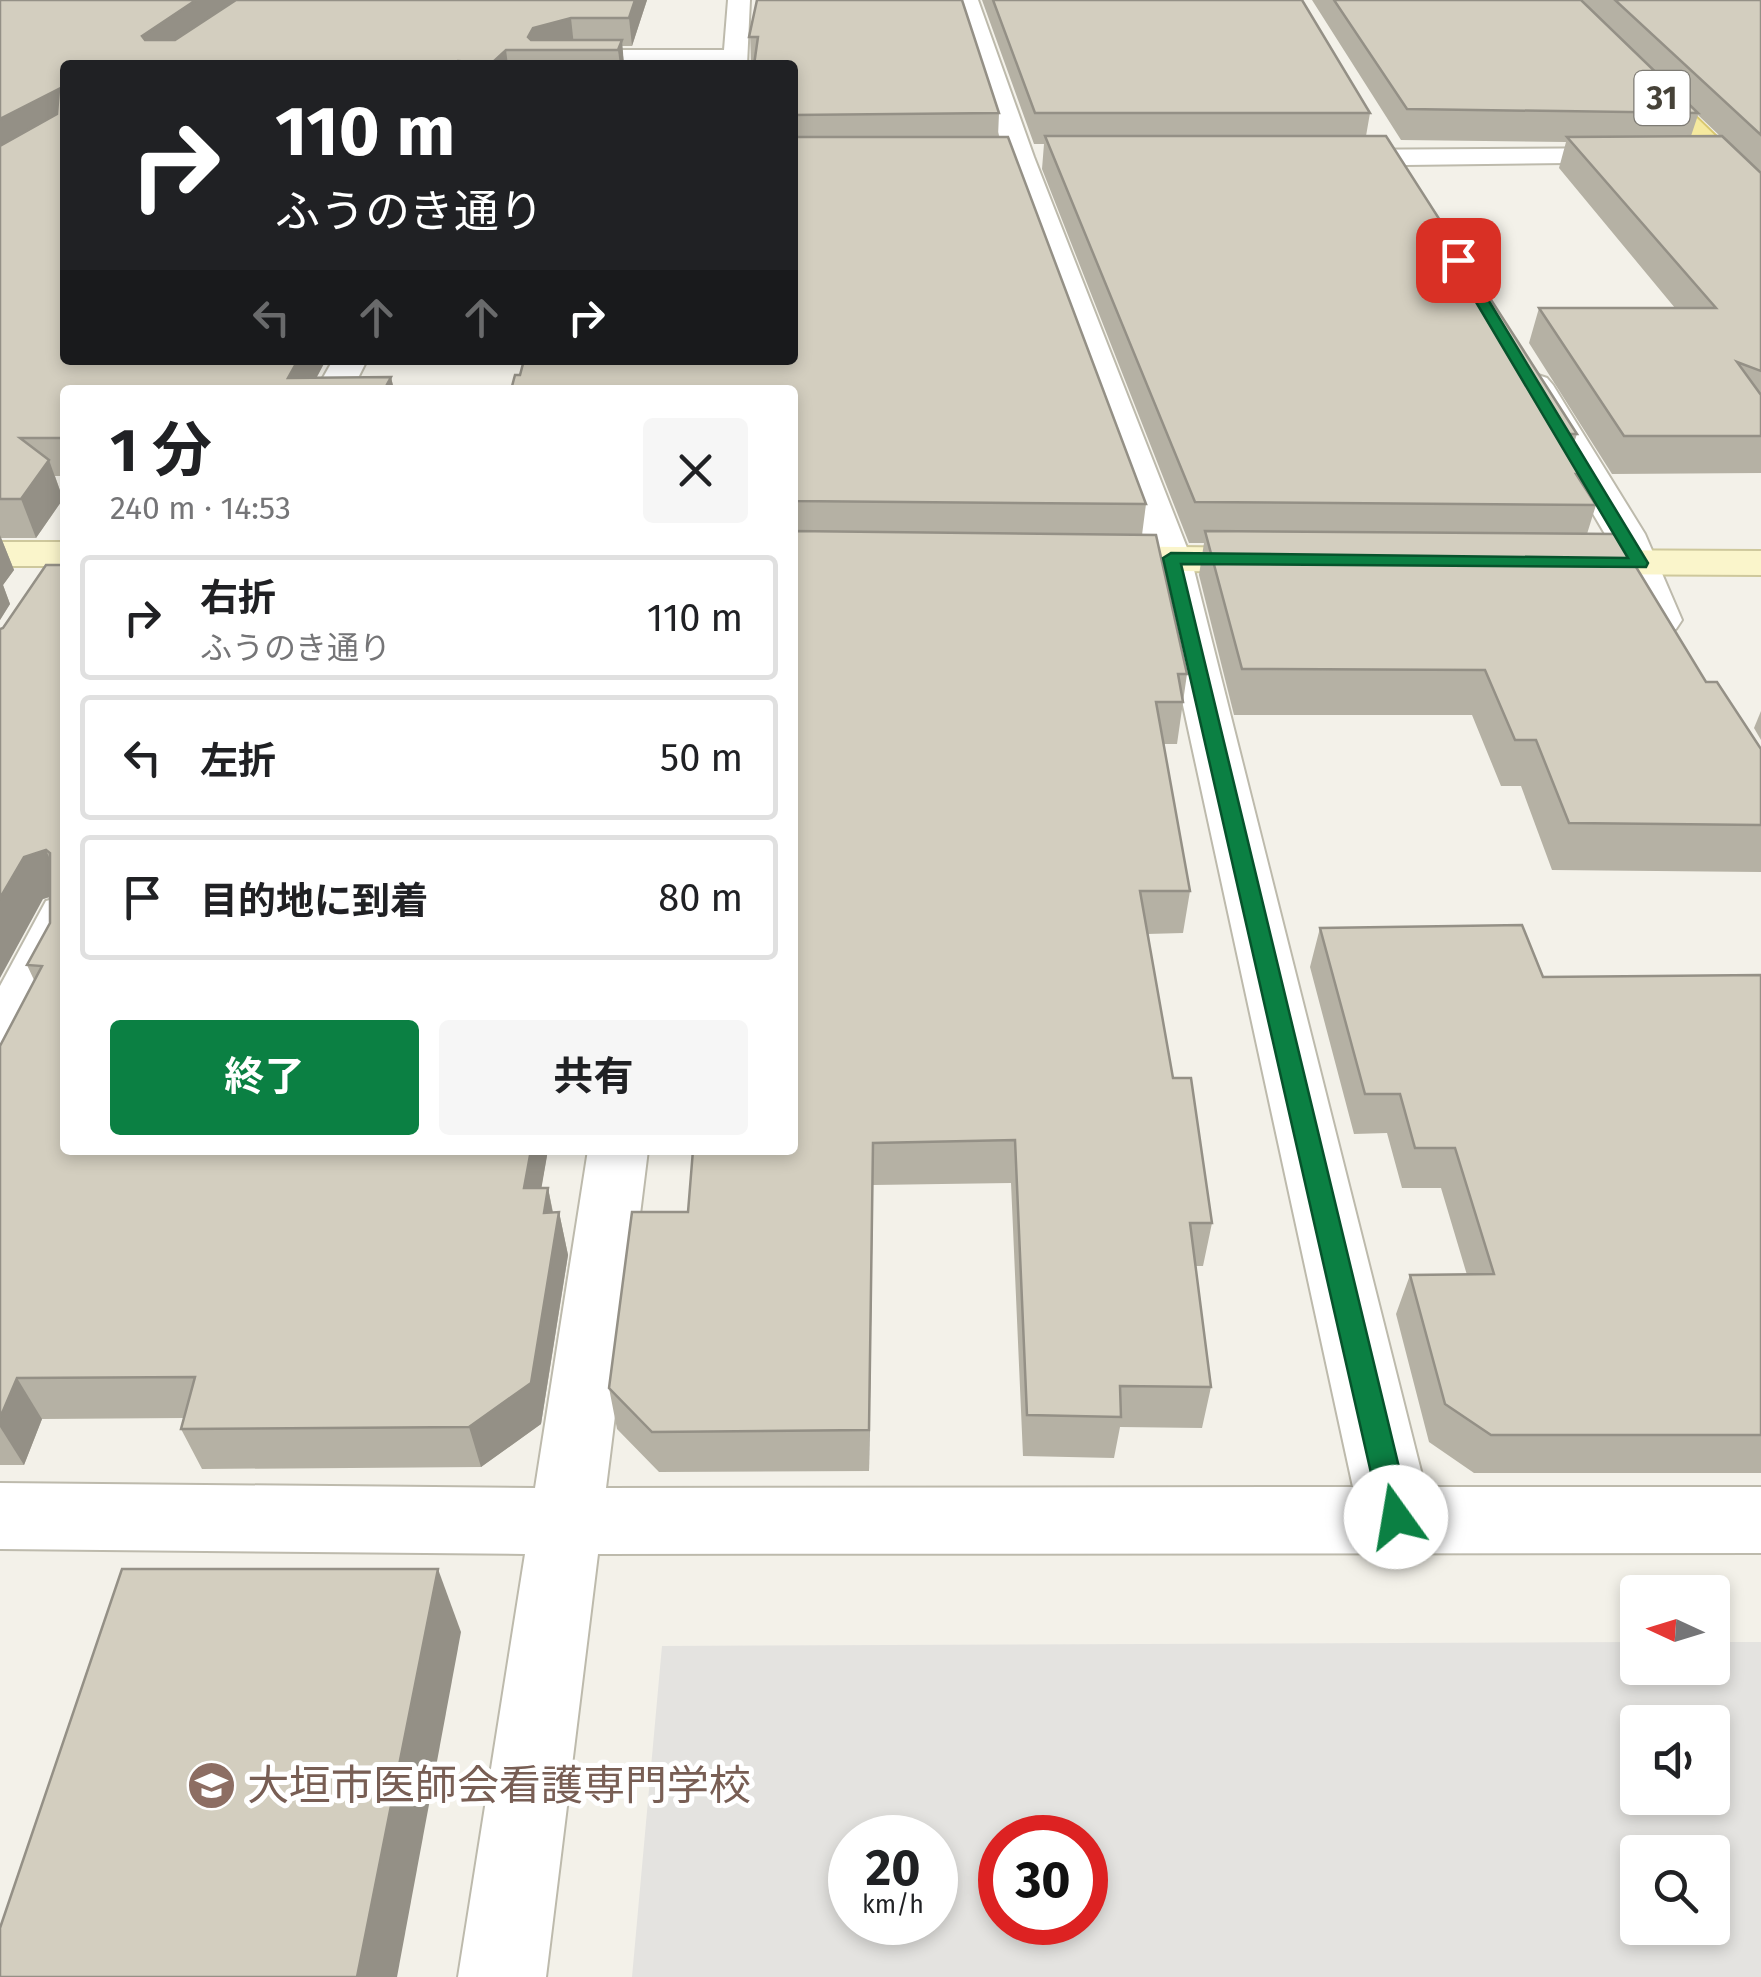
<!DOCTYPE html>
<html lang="ja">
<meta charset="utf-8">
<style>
:root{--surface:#fff;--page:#f6f6f6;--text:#202124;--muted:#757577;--line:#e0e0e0;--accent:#0b8043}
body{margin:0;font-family:"Fira Sans","Noto Sans JP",sans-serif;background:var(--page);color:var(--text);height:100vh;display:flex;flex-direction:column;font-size:38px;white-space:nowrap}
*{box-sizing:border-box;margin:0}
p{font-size:32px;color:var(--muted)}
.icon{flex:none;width:55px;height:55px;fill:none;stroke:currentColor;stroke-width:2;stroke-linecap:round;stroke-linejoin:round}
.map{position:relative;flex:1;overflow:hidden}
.sheet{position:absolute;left:60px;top:385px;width:738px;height:770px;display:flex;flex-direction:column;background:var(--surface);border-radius:10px;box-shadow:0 5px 15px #0003}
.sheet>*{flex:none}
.hud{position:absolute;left:60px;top:60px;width:738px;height:305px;border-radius:10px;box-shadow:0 5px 15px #0003;background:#202124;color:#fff;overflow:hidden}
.needle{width:65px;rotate:274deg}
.tools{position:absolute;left:1620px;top:1575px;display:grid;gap:20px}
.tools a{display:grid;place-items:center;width:110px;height:110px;border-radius:10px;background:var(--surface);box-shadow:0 5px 15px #0003;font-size:50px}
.speed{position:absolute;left:828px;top:1815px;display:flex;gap:20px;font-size:50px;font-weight:700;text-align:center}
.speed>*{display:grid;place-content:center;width:130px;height:130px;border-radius:50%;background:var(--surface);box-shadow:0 5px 15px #0003;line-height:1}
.speed small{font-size:25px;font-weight:400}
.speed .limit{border:15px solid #d22;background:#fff;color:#111}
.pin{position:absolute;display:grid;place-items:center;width:85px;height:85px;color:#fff;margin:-42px;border-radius:20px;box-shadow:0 5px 15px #0006}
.me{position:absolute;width:110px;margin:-55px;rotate:347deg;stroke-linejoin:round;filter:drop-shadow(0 0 8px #0008)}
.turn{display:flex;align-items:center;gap:35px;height:210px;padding:0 50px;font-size:45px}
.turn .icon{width:130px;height:130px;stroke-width:2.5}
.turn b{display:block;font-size:70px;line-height:85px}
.lanes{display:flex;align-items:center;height:95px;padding:0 50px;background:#0003;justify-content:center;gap:50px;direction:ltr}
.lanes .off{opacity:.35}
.round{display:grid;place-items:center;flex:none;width:105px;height:105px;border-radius:10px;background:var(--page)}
.overview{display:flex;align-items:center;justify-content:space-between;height:170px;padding:0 50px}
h1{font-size:60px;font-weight:700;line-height:75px}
.primary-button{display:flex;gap:20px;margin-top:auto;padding:20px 50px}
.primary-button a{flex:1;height:115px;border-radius:10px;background:var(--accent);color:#fff;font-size:40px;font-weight:700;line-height:115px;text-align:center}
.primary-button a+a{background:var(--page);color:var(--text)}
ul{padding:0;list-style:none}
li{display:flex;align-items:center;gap:30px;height:125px;margin:0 20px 15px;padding:0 30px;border:5px solid var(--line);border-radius:10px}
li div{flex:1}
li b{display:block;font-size:38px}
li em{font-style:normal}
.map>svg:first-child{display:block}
.parking{fill:#e4e3e0;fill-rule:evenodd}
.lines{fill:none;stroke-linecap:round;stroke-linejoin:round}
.street-casing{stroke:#bdbaac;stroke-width:4}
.secondary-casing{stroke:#cec89c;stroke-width:4}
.primary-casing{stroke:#d9c870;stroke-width:4}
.street{fill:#fff;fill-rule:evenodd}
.secondary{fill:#faf5cb;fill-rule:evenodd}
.primary{fill:#f5e99f;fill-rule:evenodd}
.wall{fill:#b5b1a4;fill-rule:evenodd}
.shaded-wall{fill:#949086}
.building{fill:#d3cebf;stroke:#949086;stroke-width:2.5}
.route{fill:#0b8043;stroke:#07532c;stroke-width:2.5}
.labels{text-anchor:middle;stroke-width:10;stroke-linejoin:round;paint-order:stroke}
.shield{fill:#fff;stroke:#7e7b74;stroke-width:2.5}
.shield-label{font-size:32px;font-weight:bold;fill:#464238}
.near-education-label{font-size:42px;fill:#785e54;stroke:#fff;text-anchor:start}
</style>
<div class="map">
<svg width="1761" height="1977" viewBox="0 0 1761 1977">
<rect width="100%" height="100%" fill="#f3f1e9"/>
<path class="parking" d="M 1637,1642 L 1638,1668 L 1712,1668 L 1713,1642 L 1761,1642 L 1761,1977 L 632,1977 L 662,1646 ZM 1638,1722 L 1712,1722 L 1712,1798 L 1638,1798 ZM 850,1838 L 935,1838 L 935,1922 L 850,1922 ZM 1000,1838 L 1085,1838 L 1085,1922 L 1000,1922 ZM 1638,1852 L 1712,1852 L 1712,1928 L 1638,1928 Z"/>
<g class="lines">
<defs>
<g id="street">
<path d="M 728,0 L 750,0 L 747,65 L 535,65 L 538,60 L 575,50 L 724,50 Z"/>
<path d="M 956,0 L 978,0 L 1034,157 L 1191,558 L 1425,1487 L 1761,1487 L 1761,1553 L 598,1554 L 546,1977 L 458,1977 L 525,1554 L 0,1549 L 0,1483 L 535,1488 L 588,1150 L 648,1150 L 606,1488 L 1353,1487 L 1151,558 L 1006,157 Z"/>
<path d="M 1639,148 L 1649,150 L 1653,156 L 1649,162 L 1325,166 L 1311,158 L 1325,150 Z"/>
<path d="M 333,360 L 367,360 L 352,390 L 316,390 Z"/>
<path d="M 1535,374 L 1547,378 L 1553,385 L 1645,534 L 1682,620 L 1676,629 L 1661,633 L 1646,629 L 1640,620 L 1605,534 L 1517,385 L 1523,378 Z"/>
<path d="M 65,896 L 65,966 L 20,1054 L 0,1060 L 0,986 L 46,901 Z"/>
</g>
<g id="secondary">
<rect x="0" y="542" width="65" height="24"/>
<path d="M 1085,546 L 1274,548 L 1288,551 L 1294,560 L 1288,569 L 1274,572 L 1085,570 L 1071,567 L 1065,558 L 1071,549 Z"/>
<path d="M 1560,550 L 1761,551 L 1761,575 L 1560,574 L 1546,571 L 1540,562 L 1546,553 Z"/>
</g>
<path id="primary" d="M 1551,0 L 1575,0 L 1761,180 L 1761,205 L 1751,202 Z"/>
</defs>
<use href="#street" class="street-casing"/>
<use href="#secondary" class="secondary-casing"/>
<use href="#primary" class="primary-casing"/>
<use href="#street" class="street"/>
<use href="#secondary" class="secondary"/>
<use href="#primary" class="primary"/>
</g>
<g class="wall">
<path d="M 0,0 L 647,0 L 632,46 L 622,46 L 624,65 L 65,65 L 65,360 L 317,378 L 391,377 L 394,390 L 65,390 L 65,476 L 55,476 L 63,499 L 36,538 L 1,538 L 14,570 L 3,585 L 10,604 L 0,620 Z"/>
<path d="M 982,0 L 1302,0 L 1370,113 L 1366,136 L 1577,434 L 1572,449 L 1587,474 L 1583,485 L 1596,505 L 1587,534 L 1761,749 L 1761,872 L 1552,870 L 1521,786 L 1501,786 L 1472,715 L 1234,715 L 1199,575 L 1204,543 L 1189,543 L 1042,169 L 1044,144 L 1034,144 Z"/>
<path d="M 1312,0 L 1761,0 L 1761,473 L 1612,474 L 1529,343 L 1539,308 L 1675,308 L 1559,168 L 1566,142 L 1401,140 ZM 1698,115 L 1720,136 L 1691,136 Z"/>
<path d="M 750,32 L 999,113 L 998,137 L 1146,504 L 1142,535 L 1187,674 L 1177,744 L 1164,744 L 1190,891 L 1183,933 L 1147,934 L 1173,1078 L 1212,1223 L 1203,1266 L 1196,1266 L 1211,1387 L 1202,1428 L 1120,1427 L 1114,1458 L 1023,1456 L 1011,1183 L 873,1185 L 869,1471 L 659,1472 L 617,1429 L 609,1388 L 688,1212 L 792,1150 L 792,65 L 751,65 Z"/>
<path d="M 0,629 L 548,1150 L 541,1188 L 548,1188 L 553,1212 L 559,1212 L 568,1255 L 541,1424 L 481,1467 L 202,1469 L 181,1429 L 184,1418 L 42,1419 L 24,1465 L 0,1465 L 0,1046 L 34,980 L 27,965 L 50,923 L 50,897 L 43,899 Z"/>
<path d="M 1761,711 L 1761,740 L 1754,728 Z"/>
<path d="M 1320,928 L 1543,977 L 1761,975 L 1761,1473 L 1474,1473 L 1429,1442 L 1396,1314 L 1410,1275 L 1467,1275 L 1441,1188 L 1402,1188 L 1387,1133 L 1354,1134 L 1310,967 Z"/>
</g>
<g class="shaded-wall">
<path d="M 196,0 L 243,0 L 149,65 L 142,36 Z"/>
<path d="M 635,0 L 647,0 L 632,46 L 629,18 Z"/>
<path d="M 571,18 L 574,46 L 529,50 L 528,37 L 533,28 Z"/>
<path d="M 622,40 L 624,65 L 620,65 L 618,50 Z"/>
<path d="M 506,50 L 508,65 L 493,65 L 492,63 Z"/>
<path d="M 59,89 L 65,110 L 0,156 L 0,119 Z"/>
<path d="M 298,360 L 326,360 L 310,390 L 288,378 Z"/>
<path d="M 391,377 L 394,390 L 384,390 Z"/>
<path d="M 49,460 L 63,499 L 36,538 L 21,499 Z"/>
<path d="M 0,535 L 14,570 L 3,585 L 10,604 L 0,620 Z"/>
<path d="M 46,850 L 64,892 L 43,899 L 0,978 L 0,898 L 24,857 Z"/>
<path d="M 873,1143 L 873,1185 L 869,1471 L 869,1430 Z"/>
<path d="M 531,1150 L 548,1150 L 534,1231 L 524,1188 Z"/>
<path d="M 548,1188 L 556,1230 L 559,1212 L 568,1255 L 541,1424 L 481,1467 L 469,1427 L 544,1213 Z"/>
<path d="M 17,1378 L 42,1419 L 24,1465 L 0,1427 L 0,1418 Z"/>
<path d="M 438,1569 L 461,1632 L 397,1977 L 357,1977 Z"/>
</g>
<g class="building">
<path d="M 0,0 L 196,0 L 142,36 L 145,40 L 175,40 L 236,0 L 635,0 L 629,18 L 571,18 L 533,28 L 528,37 L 531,40 L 622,40 L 618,50 L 506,50 L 492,63 L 458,61 L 456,65 L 65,65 L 65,360 L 298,360 L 288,378 L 391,377 L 384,390 L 65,390 L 65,438 L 20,438 L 49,460 L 21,499 L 0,499 L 0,146 L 57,114 L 59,89 L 0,119 Z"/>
<path d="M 757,0 L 962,0 L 999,113 L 792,115 L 792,65 L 754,65 L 758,37 L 749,37 Z"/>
<path d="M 993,0 L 1302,0 L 1370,113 L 1035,113 Z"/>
<path d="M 1334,0 L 1581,0 L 1698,113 L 1407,109 Z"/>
<path d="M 1615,0 L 1761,0 L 1761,135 Z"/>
<path d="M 1045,136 L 1386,136 L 1577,434 L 1563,434 L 1587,474 L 1576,474 L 1596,505 L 1195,502 Z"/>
<path d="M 1722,136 L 1761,173 L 1761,371 L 1737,362 L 1761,395 L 1761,436 L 1624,436 L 1539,308 L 1716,308 L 1567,137 Z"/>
<path d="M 792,137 L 1008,137 L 1146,504 L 792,501 L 792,390 L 511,390 L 515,375 L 520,375 L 524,360 L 792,360 Z"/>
<path d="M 792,531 L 1156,535 L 1187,674 L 1178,674 L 1183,702 L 1156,702 L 1190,891 L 1140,891 L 1173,1078 L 1191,1078 L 1212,1223 L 1190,1223 L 1211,1387 L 1120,1386 L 1121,1417 L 1027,1415 L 1015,1140 L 873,1143 L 869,1430 L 652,1432 L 609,1388 L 632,1212 L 688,1212 L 693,1150 L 792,1150 Z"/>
<path d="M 1205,531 L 1616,534 L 1706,682 L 1717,682 L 1761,749 L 1761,825 L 1569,823 L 1536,740 L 1515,740 L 1485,670 L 1242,669 Z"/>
<path d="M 46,565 L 65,565 L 65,1150 L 531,1150 L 524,1188 L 548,1188 L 544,1213 L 559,1212 L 531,1383 L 469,1427 L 181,1429 L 195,1377 L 17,1378 L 0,1418 L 0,1046 L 42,966 L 27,965 L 50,923 L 50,853 L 46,850 L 24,857 L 0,898 L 0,629 L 3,628 Z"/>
<path d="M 1522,925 L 1543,977 L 1761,975 L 1761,1435 L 1491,1435 L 1445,1404 L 1410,1275 L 1494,1274 L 1455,1148 L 1415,1148 L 1400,1094 L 1365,1094 L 1320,928 Z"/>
<path d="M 122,1569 L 438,1569 L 357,1977 L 0,1977 L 0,1928 Z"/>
</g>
<path class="route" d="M 1458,256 L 1464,260 L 1648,563 L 1646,567 L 1181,564 L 1411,1517 L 1406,1527 L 1396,1531 L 1385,1527 L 1381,1517 L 1163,558 L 1171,553 L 1628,558 L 1451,260 Z"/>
<defs>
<symbol id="school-disc" viewBox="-11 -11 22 22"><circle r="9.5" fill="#8d6e63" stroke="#fff"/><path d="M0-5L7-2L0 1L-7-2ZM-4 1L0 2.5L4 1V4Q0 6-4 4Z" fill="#fff"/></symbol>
</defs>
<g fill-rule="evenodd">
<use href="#school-disc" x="184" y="1758" width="55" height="55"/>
</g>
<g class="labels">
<rect class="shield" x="1634.5" y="71" width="55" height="54" rx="8"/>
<g class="shield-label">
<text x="1662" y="109">31</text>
</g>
<g class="near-education-label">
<text x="247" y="1800">大垣市医師会看護専門学校</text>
</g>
</g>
</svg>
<div class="tools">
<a><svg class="needle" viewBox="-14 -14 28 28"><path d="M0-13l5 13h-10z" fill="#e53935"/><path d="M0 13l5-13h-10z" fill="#757577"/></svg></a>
<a><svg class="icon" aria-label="sound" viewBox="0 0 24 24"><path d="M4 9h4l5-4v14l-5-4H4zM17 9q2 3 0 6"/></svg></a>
<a><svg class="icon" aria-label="search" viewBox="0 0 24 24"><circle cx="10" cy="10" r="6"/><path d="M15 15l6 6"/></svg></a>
</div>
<div class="speed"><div>20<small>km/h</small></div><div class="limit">30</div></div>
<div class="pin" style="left:1458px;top:260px;background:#d93025"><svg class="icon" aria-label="arrive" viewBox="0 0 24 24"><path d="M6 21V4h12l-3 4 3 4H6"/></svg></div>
<svg class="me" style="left:1396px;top:1517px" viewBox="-20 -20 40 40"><circle r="19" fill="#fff"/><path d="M0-13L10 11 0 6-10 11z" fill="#0b8043"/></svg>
<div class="hud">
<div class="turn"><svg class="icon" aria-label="right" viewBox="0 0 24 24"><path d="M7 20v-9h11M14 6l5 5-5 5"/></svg><div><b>110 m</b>ふうのき通り</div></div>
<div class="lanes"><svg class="icon off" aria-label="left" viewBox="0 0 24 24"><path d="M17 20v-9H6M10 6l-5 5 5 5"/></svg><svg class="icon off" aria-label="ahead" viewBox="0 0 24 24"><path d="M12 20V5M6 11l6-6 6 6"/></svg><svg class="icon off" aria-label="ahead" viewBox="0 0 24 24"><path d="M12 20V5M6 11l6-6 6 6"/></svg><svg class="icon" aria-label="right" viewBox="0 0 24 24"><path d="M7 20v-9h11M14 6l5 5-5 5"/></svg></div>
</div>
<section class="sheet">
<div class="overview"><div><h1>1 分</h1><p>240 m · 14:53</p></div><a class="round"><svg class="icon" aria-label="close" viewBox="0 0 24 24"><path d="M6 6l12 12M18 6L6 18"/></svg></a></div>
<ul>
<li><svg class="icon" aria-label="right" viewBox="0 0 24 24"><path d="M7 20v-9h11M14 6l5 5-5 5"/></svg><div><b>右折</b><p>ふうのき通り</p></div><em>110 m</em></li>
<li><svg class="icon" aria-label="left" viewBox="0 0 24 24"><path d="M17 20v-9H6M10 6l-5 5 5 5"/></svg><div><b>左折</b></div><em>50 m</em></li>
<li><svg class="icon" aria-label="arrive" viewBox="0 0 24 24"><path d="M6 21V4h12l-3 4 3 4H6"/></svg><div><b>目的地に到着</b></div><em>80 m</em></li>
</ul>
<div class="primary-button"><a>終了</a><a>共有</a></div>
</section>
</div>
